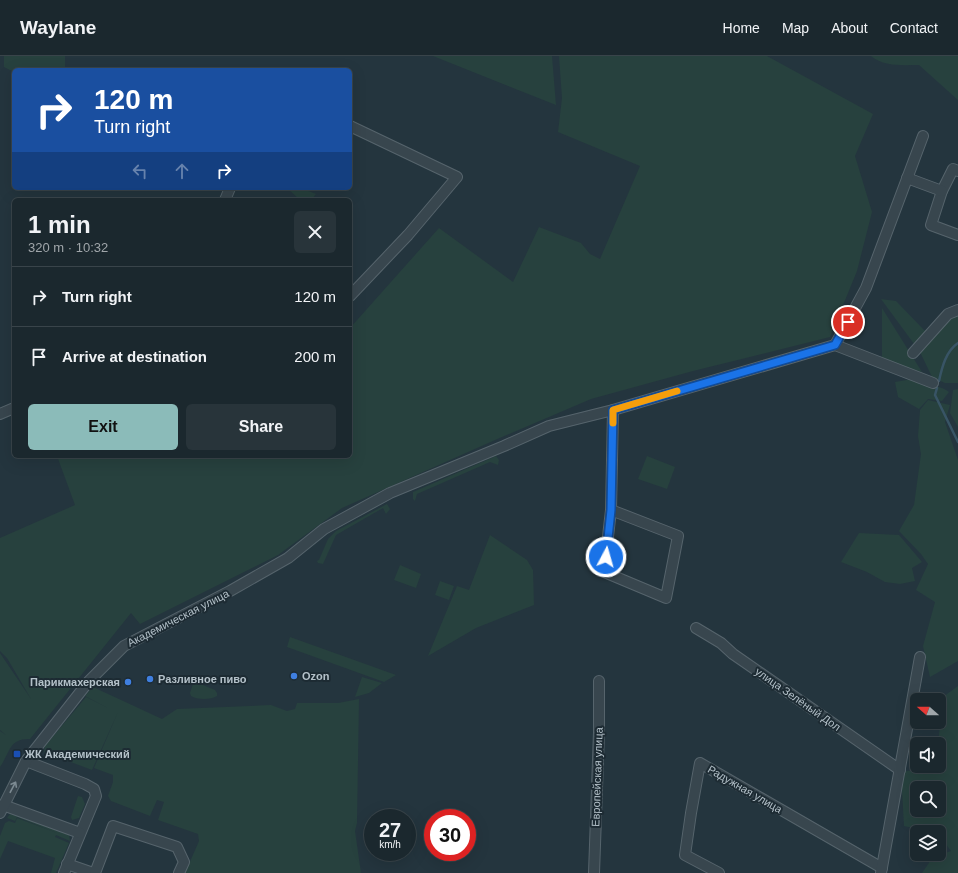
<!DOCTYPE html>
<meta charset="utf-8">
<style>
:root{--surface:#1b282e;--page:#28343a;--text:#f1f3f6;--muted:#a0a6aa;--line:#39444a;--accent:#8bbbb9}
body{margin:0;font-family:Arial,sans-serif;background:var(--page);color:var(--text);height:100vh;display:flex;flex-direction:column;font-size:15px;white-space:nowrap}
*{box-sizing:border-box;margin:0}
p{font-size:13px;color:var(--muted)}
.icon{flex:none;width:22px;height:22px;fill:none;stroke:currentColor;stroke-width:2;stroke-linecap:round;stroke-linejoin:round}
.map{position:relative;flex:1;overflow:hidden}
.drawer{position:absolute;left:12px;top:142px;width:340px;height:260px;display:flex;flex-direction:column;background:var(--surface);border-radius:6px;box-shadow:0 4px 16px #0002,0 0 0 1px var(--line)}
.drawer>*{flex:none}
.hud{position:absolute;left:12px;top:12px;width:340px;height:122px;border-radius:6px;box-shadow:0 4px 16px #0002,0 0 0 1px var(--line);background:#1a4fa0;color:#fff;overflow:hidden}
.needle{width:26px;rotate:291deg}
.buttons{position:absolute;left:910px;top:637px;display:grid;gap:8px}
.buttons a{display:grid;place-items:center;width:36px;height:36px;border-radius:6px;background:var(--surface);box-shadow:0 4px 16px #0002,0 0 0 1px var(--line);font-size:20px}
.speed{position:absolute;left:364px;top:753px;display:flex;gap:8px;font-size:20px;font-weight:700;text-align:center}
.speed>*{display:grid;place-content:center;width:52px;height:52px;border-radius:50%;background:var(--surface);box-shadow:0 4px 16px #0002,0 0 0 1px var(--line);line-height:1}
.speed small{font-size:10px;font-weight:400}
.speed .limit{border:6px solid #d22;background:#fff;color:#111}
.pin{position:absolute;display:grid;place-items:center;width:34px;height:34px;color:#fff;margin:-17px;border:2px solid #fff;border-radius:50%;box-shadow:0 1px 4px #0007}
.me{position:absolute;width:44px;margin:-22px;rotate:6deg;stroke-linejoin:round;filter:drop-shadow(0 0 3px #0008)}
.turn{display:flex;align-items:center;gap:14px;height:84px;padding:0 16px;font-size:18px}
.turn .icon{width:52px;height:52px;stroke-width:2.5}
.turn b{display:block;font-size:28px;line-height:34px}
.lanes{display:flex;align-items:center;height:38px;padding:0 16px;background:#0003;justify-content:center;gap:20px;direction:ltr}
.lanes .off{opacity:.35}
.round{display:grid;place-items:center;flex:none;width:42px;height:42px;border-radius:6px;background:var(--page)}
.overview{display:flex;align-items:center;justify-content:space-between;height:68px;padding:0 16px}
h1{font-size:24px;font-weight:700;line-height:30px}
.primary-button{display:flex;gap:8px;margin-top:auto;padding:8px 16px}
.primary-button a{flex:1;height:46px;border-radius:6px;background:var(--accent);color:#111;font-size:16px;font-weight:700;line-height:46px;text-align:center}
.primary-button a+a{background:var(--page);color:var(--text)}
ul{padding:0;list-style:none}
li{display:flex;align-items:center;gap:12px;height:60px;padding:0 16px;border-top:1px solid var(--line)}
li div{flex:1}
li b{display:block;font-size:15px}
li em{font-style:normal}
header{display:flex;align-items:center;gap:24px;box-sizing:border-box;height:56px;padding:0 20px;background:var(--surface);border-bottom:1px solid var(--line)}
header strong{font-size:19px}
nav{display:flex;gap:22px;margin-inline-start:auto;font-size:14px}
.map>svg:first-child{display:block}
.green{fill:#27413e;fill-rule:evenodd}
.lines{fill:none;stroke-linecap:round;stroke-linejoin:round}
.stream{stroke:#385465;stroke-width:2.5}
.minor-casing{stroke:#56646c;stroke-width:12}
.minor{stroke:#38464e;stroke-width:10}
.oneway{stroke:#7c8a92}
.route-casing{stroke:#114b97;stroke-width:10}
.route{stroke:#1a73e8;stroke-width:7}
.slow{stroke:#f59e0b;stroke-width:7}
.shop-dot{fill:#3f7fe0;stroke:#1d2b33;stroke-width:1.5}
.transit-dot{fill:#1a4fb4;stroke:#1d2b33;stroke-width:1.5}
.labels{text-anchor:middle;stroke-width:4;stroke-linejoin:round;paint-order:stroke}
.street-label{font-size:11px;fill:#b4c1c9;stroke:#1d2b33}
.poi-label{font-size:11px;font-weight:bold;fill:#b4c1c9;stroke:#1d2b33;text-anchor:start}
</style>
<header>
<strong>Waylane</strong>
<nav><a>Home</a><a>Map</a><a>About</a><a>Contact</a></nav>
</header>
<div class="map">
<svg width="958" height="817" viewBox="0 0 958 817">
<rect width="100%" height="100%" fill="#24353e"/>
<g class="green">
<path d="M 4,0 L 65,0 L 65,14 L 14,14 L 14,16 L 4,11 Z"/>
<path d="M 433,0 L 552,0 L 556,49 Z"/>
<path d="M 559,0 L 767,0 L 873,58 L 855,100 L 872,156 L 857,215 L 830,281 L 693,315 L 591,343 L 495,384 L 342,452 L 278,499 L 140,568 L 131,557 L 30,683 C 9,682 10,697 0,711 L 0,675 L 6,679 L 0,674 L 0,597 L 31,643 L 7,602 L 0,595 L 0,482 L 75,449 L 57,400 L 350,400 L 350,272 L 439,172 L 513,226 L 539,171 L 581,187 L 590,198 L 600,203 L 640,110 L 558,76 L 562,42 Z"/>
<path d="M 871,0 L 958,0 L 958,44 L 919,9 C 903,9 884,11 871,0 Z"/>
<path d="M 289,132 L 301,132 L 316,138 L 311,144 L 300,144 L 288,133 Z"/>
<path d="M 881,243 L 896,245 L 924,274 L 935,277 L 949,260 L 958,257 L 958,327 L 945,327 L 932,321 L 920,296 Z"/>
<path d="M 882,252 L 922,316 L 882,306 Z"/>
<path d="M 912,323 C 925,334 936,326 949,336 L 942,345 L 928,343 L 919,353 L 898,341 L 895,326 Z"/>
<path d="M 958,333 L 958,371 L 950,357 L 953,334 Z"/>
<path d="M 928,344 L 950,349 L 945,366 L 958,404 L 958,605 L 930,621 L 923,590 L 935,546 L 916,534 L 928,508 L 921,498 L 899,475 L 914,449 L 921,398 L 918,380 L 920,354 Z"/>
<path d="M 496,400 L 499,404 L 498,409 L 490,406 L 417,438 L 415,445 L 413,443 L 413,436 Z"/>
<path d="M 647,400 L 675,411 L 667,433 L 638,423 Z"/>
<path d="M 387,448 L 390,453 L 386,458 L 383,452 L 336,479 L 323,508 L 318,507 L 317,505 L 319,504 L 328,483 L 336,475 Z"/>
<path d="M 859,477 L 899,479 L 922,506 L 912,512 L 915,525 L 900,528 L 885,526 L 867,516 L 841,506 Z"/>
<path d="M 490,479 L 527,504 L 533,514 L 534,549 L 476,572 L 428,600 L 457,530 L 469,534 Z"/>
<path d="M 400,509 L 421,518 L 416,532 L 394,524 Z"/>
<path d="M 440,525 L 454,530 L 449,544 L 435,539 Z"/>
<path d="M 290,581 L 396,619 L 384,626 L 287,591 Z"/>
<path d="M 362,621 L 382,627 L 369,637 L 355,641 Z"/>
<path d="M 198,627 L 215,634 L 217,637 L 217,640 C 211,644 197,644 191,640 L 190,637 L 193,628 Z"/>
<path d="M 958,630 L 958,817 L 922,817 L 933,801 L 951,795 L 939,779 L 939,776 L 932,776 L 904,770 L 901,716 L 939,710 L 939,688 L 938,688 L 943,641 ZM 917,732 L 939,732 L 939,754 L 917,754 Z"/>
<path d="M 93,631 L 162,663 L 177,653 L 271,649 L 287,655 L 295,653 L 297,647 L 338,647 L 359,643 L 357,767 L 355,775 L 361,817 L 185,817 L 199,785 L 198,778 L 158,764 L 164,746 L 157,744 L 150,760 L 111,745 L 108,740 L 113,726 L 113,719 L 94,712 L 118,656 L 92,714 L 44,696 L 45,690 L 86,641 L 108,652 L 85,640 Z"/>
<path d="M 78,740 L 82,741 L 85,748 L 79,762 L 72,764 L 71,761 Z"/>
<path d="M 10,758 L 15,759 L 69,779 L 70,785 L 56,779 L 55,781 L 69,787 L 56,817 L 51,817 L 55,802 L 8,785 L 0,803 L 0,807 L 0,780 L 5,767 L 9,765 L 15,767 L 17,762 L 57,777 L 17,761 L 15,765 L 7,762 Z"/>
</g>
<g class="lines">
<g class="stream">
<path d="M 939,325 C 942,311 946,295 958,287"/>
<path d="M 937,332 L 935,339 L 958,386"/>
</g>
<defs>
<g id="minor">
<path d="M 350,70 L 457,121 L 408,179 L 350,240"/>
<path d="M 958,115 L 953,113 L 942,135 L 931,169 L 958,179"/>
<path d="M 907,122 L 942,135"/>
<path d="M 225,144 L 230,132"/>
<path d="M 835,289 L 866,232 L 923,80"/>
<path d="M 913,297 L 948,258 L 958,254"/>
<path d="M 613,354 L 835,289 L 933,327"/>
<path d="M 0,358 L 14,352"/>
<path d="M 696,572 L 721,587 L 733,598 L 900,714"/>
<path d="M 26,705 L 85,728 L 94,733 L 96,740 L 64,817"/>
<path d="M 3,749 L 80,777"/>
<path d="M 0,757 L 26,705 L 89,625 L 124,590 L 230,535 L 288,502 L 324,473 L 390,437 L 504,390 L 549,370 L 613,354 L 611,454 L 604,516 L 666,542 L 678,480 L 611,454"/>
<path d="M 67,808 L 93,817"/>
<path d="M 95,817 L 113,770 L 177,791 L 184,806 L 179,817"/>
<path d="M 594,817 L 599,676 L 599,625"/>
<path d="M 719,817 L 685,799 L 691,757 L 700,707 L 882,812"/>
<path d="M 881,817 L 920,601"/>
</g>
</defs>
<use href="#minor" class="minor-casing"/>
<use href="#minor" class="minor"/>
</g>
<defs><path id="oneway-shaft" d="M-6 0H5M1.5-3L5.5 0L1.5 3" fill="none" stroke-width="1.6" stroke-linecap="round" stroke-linejoin="round"/></defs>
<use class="oneway" href="#oneway-shaft" transform="translate(13 731) rotate(-62)"/>
<g class="lines">
<defs>
<path id="route" d="M 606,501 L 611,454 L 613,354 L 835,289 L 848,266"/>
</defs>
<use href="#route" class="route-casing"/>
<use href="#route" class="route"/>
<path class="slow" d="M 613,367 L 613,354 L 677,335"/>
</g>
<g class="shop-dot">
<circle cx="294" cy="620" r="4"/>
<circle cx="150" cy="623" r="4"/>
<circle cx="128" cy="626" r="4"/>
</g>
<rect class="transit-dot" x="13" y="694" width="8" height="8" rx="2"/>
<g class="labels">
<g class="street-label">
<text transform="translate(178 562) rotate(-27)" y="4">Академическая улица</text>
<text transform="translate(798 643) rotate(35)" y="4">улица Зелёный Дол</text>
<text transform="translate(597 721) rotate(-88)" y="4">Европейская улица</text>
<text transform="translate(745 733) rotate(30)" y="4">Радужная улица</text>
</g>
<g class="poi-label">
<text x="302" y="624">Ozon</text>
<text x="158" y="627">Разливное пиво</text>
<text x="120" y="630" text-anchor="end">Парикмахерская</text>
<text x="25" y="702">ЖК Академический</text>
</g>
</g>
</svg>
<div class="buttons">
<a><svg class="needle" viewBox="-14 -14 28 28"><path d="M0-13l5 13h-10z" fill="#e53935"/><path d="M0 13l5-13h-10z" fill="#a0a6aa"/></svg></a>
<a><svg class="icon" aria-label="sound" viewBox="0 0 24 24"><path d="M4 9h4l5-4v14l-5-4H4zM17 9q2 3 0 6"/></svg></a>
<a><svg class="icon" aria-label="search" viewBox="0 0 24 24"><circle cx="10" cy="10" r="6"/><path d="M15 15l6 6"/></svg></a>
<a><svg class="icon" aria-label="layers" viewBox="0 0 24 24"><path d="M12 4l9 5-9 5-9-5zM3 14l9 5 9-5"/></svg></a>
</div>
<div class="speed"><div>27<small>km/h</small></div><div class="limit">30</div></div>
<div class="pin" style="left:848px;top:266px;background:#d93025"><svg class="icon" aria-label="arrive" viewBox="0 0 24 24"><path d="M6 21V4h12l-3 4 3 4H6"/></svg></div>
<svg class="me" style="left:606px;top:501px" viewBox="-20 -20 40 40"><circle r="17" fill="#1a73e8" stroke="#fff" stroke-width="3"/><path d="M0-11L8 9 0 5-8 9z" fill="#fff"/></svg>
<div class="hud">
<div class="turn"><svg class="icon" aria-label="right" viewBox="0 0 24 24"><path d="M7 20v-9h11M14 6l5 5-5 5"/></svg><div><b>120 m</b>Turn right</div></div>
<div class="lanes"><svg class="icon off" aria-label="left" viewBox="0 0 24 24"><path d="M17 20v-9H6M10 6l-5 5 5 5"/></svg><svg class="icon off" aria-label="ahead" viewBox="0 0 24 24"><path d="M12 20V5M6 11l6-6 6 6"/></svg><svg class="icon" aria-label="right" viewBox="0 0 24 24"><path d="M7 20v-9h11M14 6l5 5-5 5"/></svg></div>
</div>
<section class="drawer">
<div class="overview"><div><h1>1 min</h1><p>320 m · 10:32</p></div><a class="round"><svg class="icon" aria-label="close" viewBox="0 0 24 24"><path d="M6 6l12 12M18 6L6 18"/></svg></a></div>
<ul>
<li><svg class="icon" aria-label="right" viewBox="0 0 24 24"><path d="M7 20v-9h11M14 6l5 5-5 5"/></svg><div><b>Turn right</b></div><em>120 m</em></li>
<li><svg class="icon" aria-label="arrive" viewBox="0 0 24 24"><path d="M6 21V4h12l-3 4 3 4H6"/></svg><div><b>Arrive at destination</b></div><em>200 m</em></li>
</ul>
<div class="primary-button"><a>Exit</a><a>Share</a></div>
</section>
</div>
